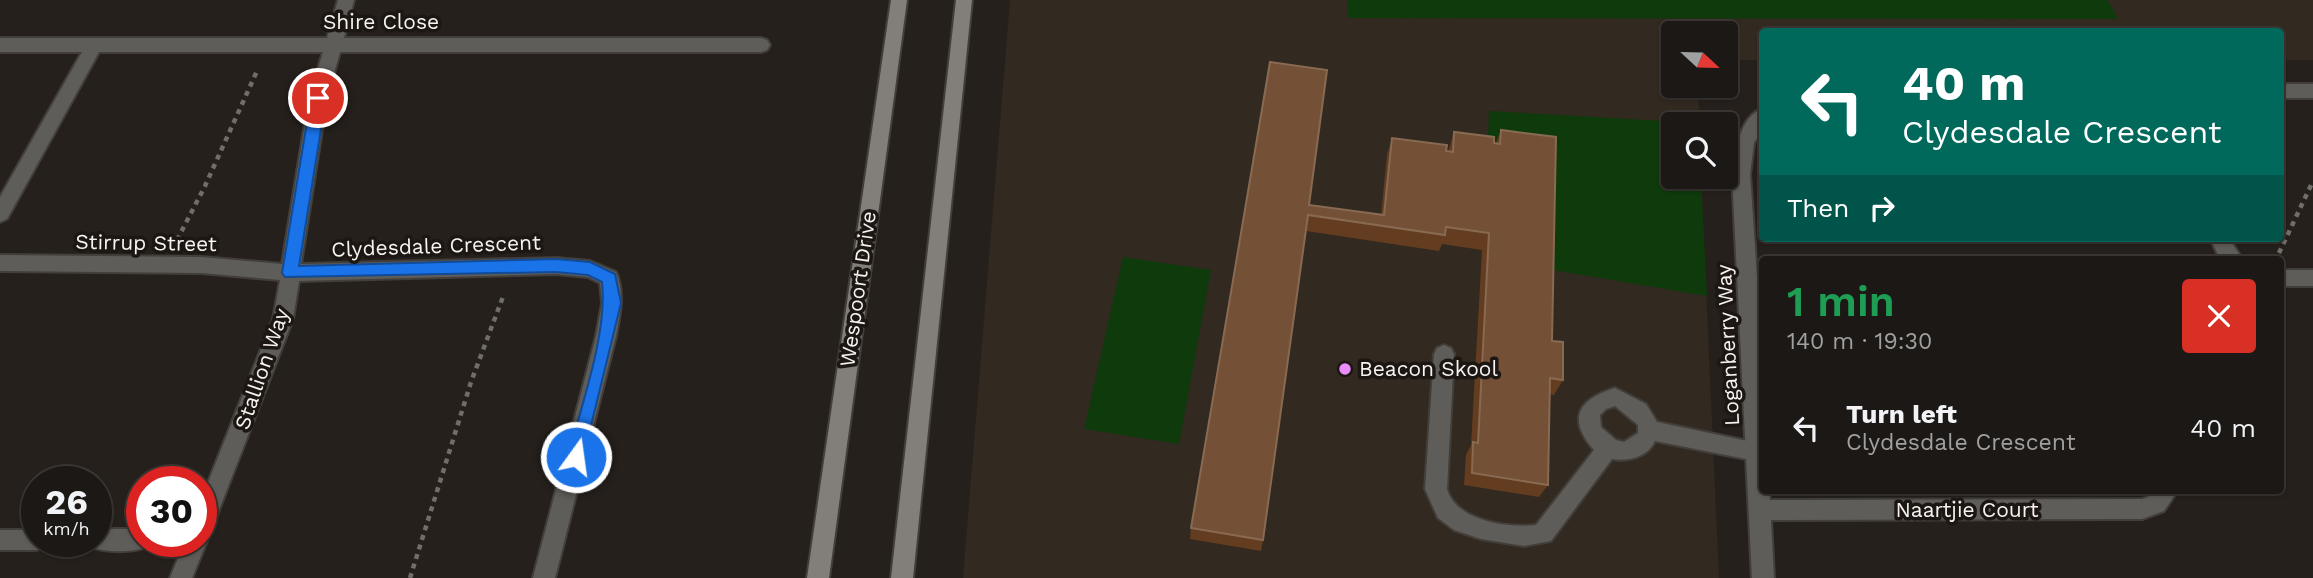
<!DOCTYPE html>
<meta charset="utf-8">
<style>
:root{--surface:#1c1815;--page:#292522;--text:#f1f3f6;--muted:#a0a0a0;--line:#3a3734}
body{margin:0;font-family:"Work Sans",sans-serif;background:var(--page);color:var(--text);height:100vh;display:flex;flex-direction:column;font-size:26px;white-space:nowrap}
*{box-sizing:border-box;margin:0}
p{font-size:23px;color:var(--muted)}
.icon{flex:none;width:38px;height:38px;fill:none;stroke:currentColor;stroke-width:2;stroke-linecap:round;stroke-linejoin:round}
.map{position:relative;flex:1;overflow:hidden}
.panel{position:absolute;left:1759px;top:256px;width:525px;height:238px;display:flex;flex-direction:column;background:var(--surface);border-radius:7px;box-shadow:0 2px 5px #0004,0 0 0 2px var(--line)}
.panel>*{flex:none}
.guide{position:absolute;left:1759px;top:28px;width:525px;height:214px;border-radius:7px;box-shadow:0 2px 5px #0004,0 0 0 2px var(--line);background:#00695c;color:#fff;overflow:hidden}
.needle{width:46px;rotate:112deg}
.tools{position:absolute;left:1661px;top:21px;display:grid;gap:14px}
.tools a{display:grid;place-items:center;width:77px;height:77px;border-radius:7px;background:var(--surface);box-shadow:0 2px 5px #0004,0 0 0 2px var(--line);font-size:35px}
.speed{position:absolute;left:21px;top:466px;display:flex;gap:14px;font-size:35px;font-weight:700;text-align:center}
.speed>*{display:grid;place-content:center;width:91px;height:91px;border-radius:50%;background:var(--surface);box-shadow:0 2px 5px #0004,0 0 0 2px var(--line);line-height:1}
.speed small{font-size:18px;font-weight:400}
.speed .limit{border:10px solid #d22;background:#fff;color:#111}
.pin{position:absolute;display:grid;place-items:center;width:60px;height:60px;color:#fff;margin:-30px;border:4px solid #fff;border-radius:50%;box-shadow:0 2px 7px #0007}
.me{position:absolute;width:77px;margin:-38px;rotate:14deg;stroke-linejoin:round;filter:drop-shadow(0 0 5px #0008)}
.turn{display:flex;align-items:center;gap:24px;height:147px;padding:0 28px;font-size:32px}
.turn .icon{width:91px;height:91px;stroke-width:2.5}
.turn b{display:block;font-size:49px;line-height:60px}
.then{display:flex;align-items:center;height:66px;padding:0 28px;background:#0003;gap:14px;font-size:26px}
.round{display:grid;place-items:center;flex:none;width:74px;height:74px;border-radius:7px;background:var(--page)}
.head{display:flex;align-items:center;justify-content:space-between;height:119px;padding:0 28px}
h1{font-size:42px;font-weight:600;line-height:52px;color:#1e9e55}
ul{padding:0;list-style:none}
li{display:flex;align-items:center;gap:21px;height:105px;padding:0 28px}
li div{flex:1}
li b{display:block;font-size:26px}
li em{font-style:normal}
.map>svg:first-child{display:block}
.built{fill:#322920}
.green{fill:#0f3a0c}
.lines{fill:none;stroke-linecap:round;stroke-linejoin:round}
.service-casing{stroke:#423e3a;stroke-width:4}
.minor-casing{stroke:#423e3a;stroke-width:4}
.secondary-casing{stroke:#423e3a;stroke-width:4}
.path{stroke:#716d69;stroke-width:4.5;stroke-dasharray:5 5;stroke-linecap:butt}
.service{fill:#5f5d5a;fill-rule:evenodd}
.minor{fill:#5f5d5a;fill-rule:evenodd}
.secondary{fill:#827e7a;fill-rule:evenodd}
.wall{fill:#643d20}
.building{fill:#745036;stroke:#886a53;stroke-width:2}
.route{fill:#1a73e8;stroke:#114b97;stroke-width:2}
.poi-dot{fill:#ec8cfa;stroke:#1c1713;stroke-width:2.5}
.labels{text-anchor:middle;stroke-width:7;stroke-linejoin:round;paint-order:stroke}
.street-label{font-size:21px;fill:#f7f3f0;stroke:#1c1713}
.poi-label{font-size:21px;fill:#f7f3f0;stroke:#1c1713;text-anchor:start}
</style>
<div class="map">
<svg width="2313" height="578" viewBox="0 0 2313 578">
<rect width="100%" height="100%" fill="#25201c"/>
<path class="built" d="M 1010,0 L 2313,0 L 2313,60 L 2280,60 L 2280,32 L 1762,32 L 1762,60 L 1726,60 L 1726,33 L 1673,33 L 1673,86 L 1698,86 L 1699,124 L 1673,124 L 1673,177 L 1701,177 L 1719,578 L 963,578 Z"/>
<g class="green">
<path d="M 1347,0 L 2108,0 L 2118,19 L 1348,18 Z"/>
<path d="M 1489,111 L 1699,123 L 1673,124 L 1673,177 L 1701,177 L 1707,296 L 1546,269 L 1487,160 Z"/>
<path d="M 1123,257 L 1211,270 L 1179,444 L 1084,429 Z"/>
</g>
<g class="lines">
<defs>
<path id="service" d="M 1444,345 L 1451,348 L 1454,354 L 1447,489 C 1456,521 1507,528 1536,525 L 1594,450 C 1566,418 1579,399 1615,388 L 1646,404 L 1657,422 L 1762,444 L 1762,458 L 1756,461 L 1655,441 C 1648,457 1628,462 1612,459 L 1551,541 L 1524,546 L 1481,539 L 1454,530 L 1438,518 L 1425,489 L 1434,354 L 1437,348 ZM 1615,406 L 1638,425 L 1638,433 L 1624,442 L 1616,440 L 1601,427 L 1600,415 L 1606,409 Z"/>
<g id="minor">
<path d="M 338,0 L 354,0 L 344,38 L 761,38 L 767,40 L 770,45 L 767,50 L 761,52 L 340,52 L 327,98 L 301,264 L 556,258 L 590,261 L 616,272 C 625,292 620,315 616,336 L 555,578 L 533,578 L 596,336 L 602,303 L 600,283 L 588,277 L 556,274 L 299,281 L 293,319 L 212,528 L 205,537 L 207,541 L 192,578 L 170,578 L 185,541 L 201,541 L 201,500 L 273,319 L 280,280 L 201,273 L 0,271 L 0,255 L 201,257 L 282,264 L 309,98 L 323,52 L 99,52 L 7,219 L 0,222 L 0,197 L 82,52 L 0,52 L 0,38 L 327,38 Z"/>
<rect x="2280" y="84" width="33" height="14"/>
<path d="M 1762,109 L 1762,130 L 1754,143 L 1750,174 L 1762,350 L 1762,490 L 1769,490 L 1770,500 L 2142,499 L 2150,496 L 2154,490 L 2178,490 L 2164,511 L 2142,519 L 1771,520 L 1774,578 L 1752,578 L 1732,174 C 1734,154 1740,116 1762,109 Z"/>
<path d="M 2210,238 L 2229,238 L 2242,259 L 2220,259 Z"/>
<rect x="2280" y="270" width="33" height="16"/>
<path d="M 96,529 L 142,529 L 142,541 L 152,541 L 150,546 C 134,553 104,553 88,546 L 86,541 L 96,541 Z"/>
<path d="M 0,530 L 37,530 L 37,541 L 47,541 L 45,547 L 37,550 L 0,550 Z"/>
</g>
<g id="secondary">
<path d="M 891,0 L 907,0 L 829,578 L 807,578 Z"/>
<path d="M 956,0 L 972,0 L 913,578 L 891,578 Z"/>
</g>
</defs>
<use href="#service" class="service-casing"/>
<use href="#minor" class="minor-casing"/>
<use href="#secondary" class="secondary-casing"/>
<g class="path">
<path d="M 177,240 L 205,186 L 257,71"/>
<path d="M 2279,253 L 2313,181"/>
<path d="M 410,578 L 471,382 L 504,294"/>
</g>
<use href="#service" class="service"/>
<use href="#minor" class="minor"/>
<use href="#secondary" class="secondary"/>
</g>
<path class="wall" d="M 1501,130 L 1552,341 L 1563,380 L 1554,395 L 1550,394 L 1548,485 L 1539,497 L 1464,485 L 1466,455 L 1471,445 L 1482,250 L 1442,244 L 1439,251 L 1306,231 L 1263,540 L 1261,551 L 1190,539 L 1191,528 L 1309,205 L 1381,215 L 1387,155 L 1392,138 L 1448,152 L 1454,132 L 1496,143 Z"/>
<path class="building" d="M 1270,62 L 1327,70 L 1309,205 L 1384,215 L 1392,138 L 1447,145 L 1446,151 L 1453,152 L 1454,132 L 1494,137 L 1494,143 L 1500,144 L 1501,130 L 1556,137 L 1552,341 L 1563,342 L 1563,380 L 1550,378 L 1548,485 L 1472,473 L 1473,442 L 1478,443 L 1489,233 L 1446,227 L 1445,235 L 1308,215 L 1263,540 L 1191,528 Z"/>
<path class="route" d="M 318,92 L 326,98 L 299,266 L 556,259 L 590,262 L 615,274 L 621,303 L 582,462 L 576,465 L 570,462 L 568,457 C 581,406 608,332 602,282 L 588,275 L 556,272 L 285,277 L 282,273 L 311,98 Z"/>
<circle class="poi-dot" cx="1345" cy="369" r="7"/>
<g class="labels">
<g class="street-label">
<text x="381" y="29">Shire Close</text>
<text transform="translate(146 243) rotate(1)" y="7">Stirrup Street</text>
<text transform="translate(436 246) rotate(-2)" y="7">Clydesdale Crescent</text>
<text transform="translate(858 289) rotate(-82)" y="7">Wespoort Drive</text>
<text transform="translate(1728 345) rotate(-93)" y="7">Loganberry Way</text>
<text transform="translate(262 369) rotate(-71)" y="7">Stallion Way</text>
<text x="1967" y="517">Naartjie Court</text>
</g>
<g class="poi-label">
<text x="1359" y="376">Beacon Skool</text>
</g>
</g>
</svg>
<div class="tools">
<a><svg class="needle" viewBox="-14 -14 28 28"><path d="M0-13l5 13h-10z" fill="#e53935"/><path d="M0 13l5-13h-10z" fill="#a0a0a0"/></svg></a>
<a><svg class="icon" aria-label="search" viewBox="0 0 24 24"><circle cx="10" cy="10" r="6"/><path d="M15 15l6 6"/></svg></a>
</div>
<div class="speed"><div>26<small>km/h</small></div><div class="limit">30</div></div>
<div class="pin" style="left:318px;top:98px;background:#d93025"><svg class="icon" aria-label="arrive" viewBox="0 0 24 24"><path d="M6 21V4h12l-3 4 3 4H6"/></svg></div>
<svg class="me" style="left:576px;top:457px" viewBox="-20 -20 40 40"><circle r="17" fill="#1a73e8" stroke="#fff" stroke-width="3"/><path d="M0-11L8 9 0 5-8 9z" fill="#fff"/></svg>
<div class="guide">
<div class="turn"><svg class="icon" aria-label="left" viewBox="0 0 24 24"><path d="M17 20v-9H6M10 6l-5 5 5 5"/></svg><div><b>40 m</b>Clydesdale Crescent</div></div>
<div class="then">Then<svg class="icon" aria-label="right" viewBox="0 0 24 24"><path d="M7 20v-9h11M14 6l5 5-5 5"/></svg></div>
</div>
<section class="panel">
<div class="head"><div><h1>1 min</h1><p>140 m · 19:30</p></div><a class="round" style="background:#d93025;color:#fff"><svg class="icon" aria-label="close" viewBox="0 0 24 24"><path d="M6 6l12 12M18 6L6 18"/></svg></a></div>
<ul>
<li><svg class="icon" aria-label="left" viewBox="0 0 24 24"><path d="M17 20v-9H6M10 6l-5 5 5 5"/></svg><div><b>Turn left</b><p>Clydesdale Crescent</p></div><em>40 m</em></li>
</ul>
</section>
</div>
